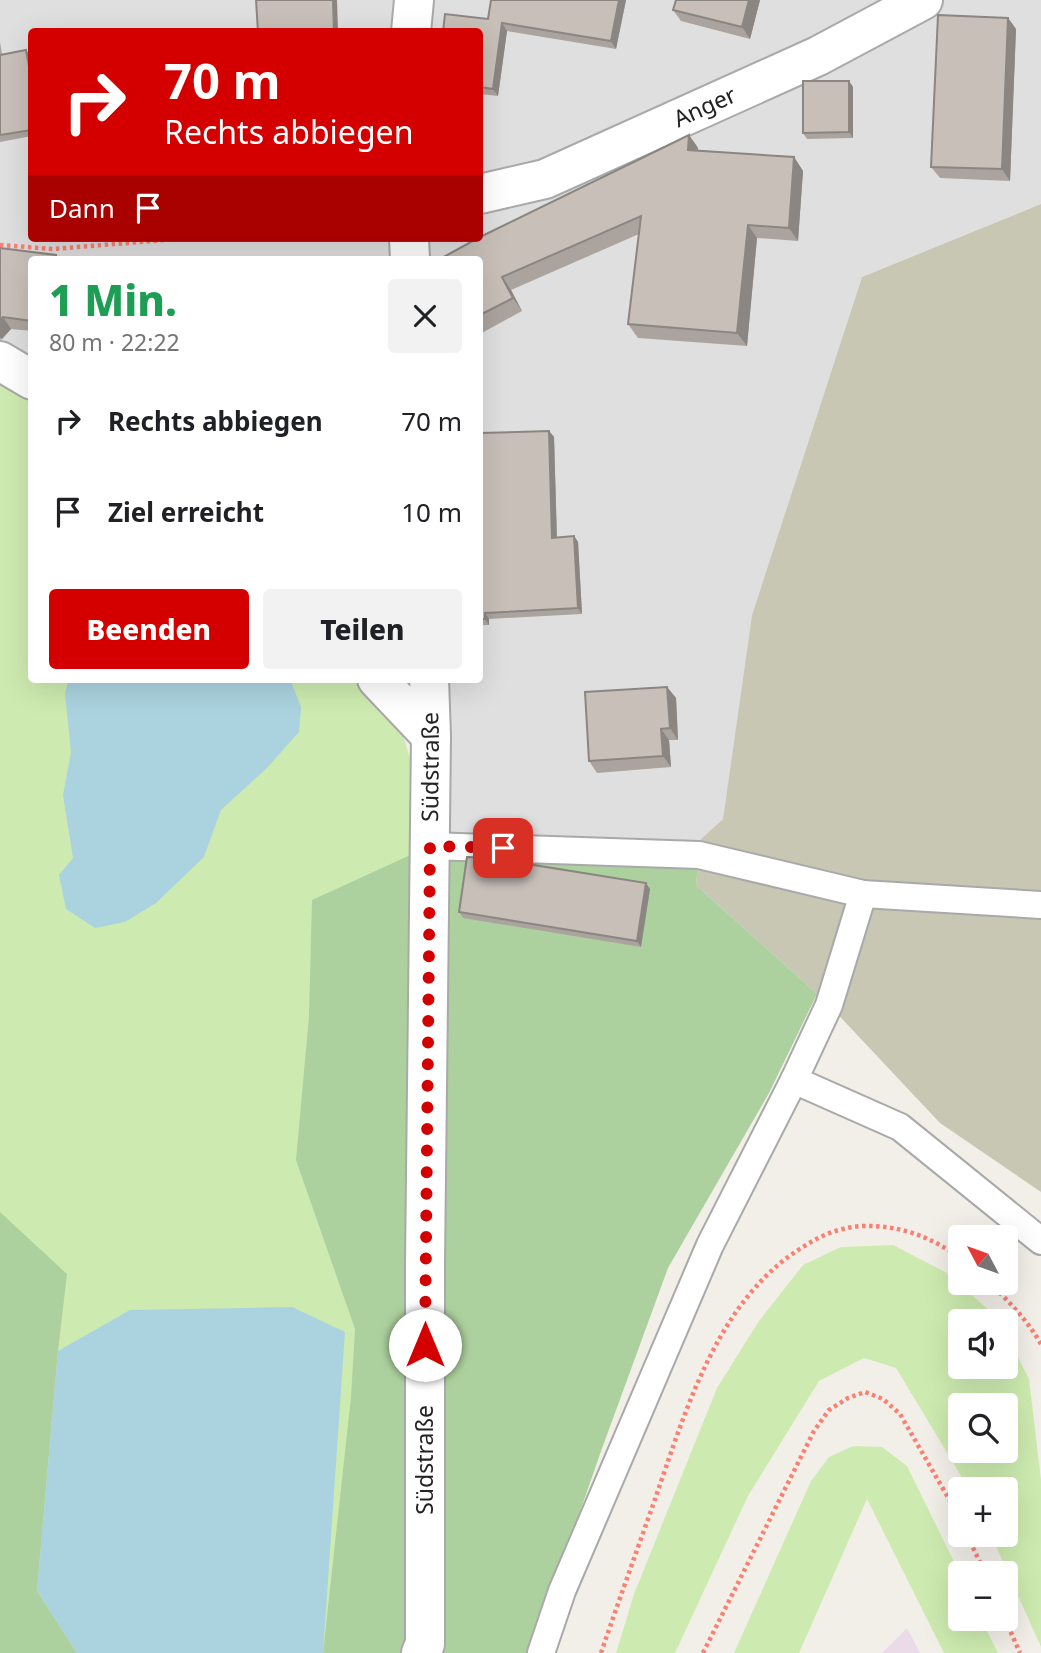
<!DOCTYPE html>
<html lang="de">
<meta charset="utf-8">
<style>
:root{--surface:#fff;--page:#f2f2f2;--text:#202124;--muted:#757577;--accent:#d40000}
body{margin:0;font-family:"Noto Sans",sans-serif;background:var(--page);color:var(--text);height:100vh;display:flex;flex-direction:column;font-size:26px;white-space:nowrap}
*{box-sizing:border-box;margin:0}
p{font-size:23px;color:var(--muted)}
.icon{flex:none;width:38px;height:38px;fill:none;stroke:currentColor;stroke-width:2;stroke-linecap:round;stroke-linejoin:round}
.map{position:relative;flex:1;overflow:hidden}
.sheet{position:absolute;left:28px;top:256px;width:455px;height:427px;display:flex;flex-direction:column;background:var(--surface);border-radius:7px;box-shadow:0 7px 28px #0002}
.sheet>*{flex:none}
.banner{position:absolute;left:28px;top:28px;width:455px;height:214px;border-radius:7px;box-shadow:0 7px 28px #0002;background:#d40000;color:#fff;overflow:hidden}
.needle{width:46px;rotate:311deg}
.controls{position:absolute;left:948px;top:1225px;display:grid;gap:14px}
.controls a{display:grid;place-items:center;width:70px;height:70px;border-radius:7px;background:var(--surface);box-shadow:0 7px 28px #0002;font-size:35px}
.pin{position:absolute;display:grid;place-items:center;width:60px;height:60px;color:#fff;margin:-30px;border-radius:14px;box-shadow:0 4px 10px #0006}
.me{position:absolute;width:77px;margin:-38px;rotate:0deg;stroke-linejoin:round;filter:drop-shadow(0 0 5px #0008)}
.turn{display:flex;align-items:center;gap:24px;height:147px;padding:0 21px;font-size:32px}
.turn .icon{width:91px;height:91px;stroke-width:2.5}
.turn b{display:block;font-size:49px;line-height:60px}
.then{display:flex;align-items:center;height:66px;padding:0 21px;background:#0003;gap:14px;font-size:26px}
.round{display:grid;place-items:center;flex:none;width:74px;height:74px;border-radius:7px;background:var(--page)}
.headline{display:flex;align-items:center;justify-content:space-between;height:119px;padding:0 21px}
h1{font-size:42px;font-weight:800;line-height:52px;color:#1e9e55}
.button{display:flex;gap:14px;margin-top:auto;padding:14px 21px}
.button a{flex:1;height:80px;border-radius:7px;background:var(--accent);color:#fff;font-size:28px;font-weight:800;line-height:80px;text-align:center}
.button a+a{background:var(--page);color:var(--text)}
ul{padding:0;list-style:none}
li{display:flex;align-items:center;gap:21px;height:91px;padding:0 21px}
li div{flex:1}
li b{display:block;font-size:26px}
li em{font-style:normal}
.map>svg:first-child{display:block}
.residential{fill:#e0dfdf;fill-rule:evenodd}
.industrial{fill:#ebdbe8}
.construction{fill:#c7c7b4}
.grass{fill:#cdebb0;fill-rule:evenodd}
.forest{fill:#add19e}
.water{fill:#aad3df}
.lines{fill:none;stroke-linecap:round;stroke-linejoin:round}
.service-casing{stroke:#a9a9a9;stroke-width:30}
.minor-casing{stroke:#a9a9a9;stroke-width:42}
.path{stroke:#fa8072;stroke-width:4.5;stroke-dasharray:3.5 3.5;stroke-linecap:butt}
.service{stroke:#fff;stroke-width:26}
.minor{stroke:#fff;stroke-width:38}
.wall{fill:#aba49e}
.shaded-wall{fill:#8b8681}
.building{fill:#c7bfb8;stroke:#8b8681;stroke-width:2}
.route{stroke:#d40000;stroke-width:12;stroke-dasharray:0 21.6}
.labels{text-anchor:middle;stroke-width:7;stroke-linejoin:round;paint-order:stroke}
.street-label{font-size:23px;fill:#222;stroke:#fff}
</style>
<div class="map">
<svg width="1041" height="1653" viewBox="0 0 1041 1653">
<rect width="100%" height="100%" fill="#f2efe9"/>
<path class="residential" d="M 0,0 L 1041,0 L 1041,204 L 862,277 L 752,615 L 723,819 L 700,840 L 699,855 L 447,846 L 438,687 L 388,684 L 384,679 L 480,679 L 480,259 L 32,259 L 31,398 L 0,378 ZM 32,32 L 480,32 L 480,238 L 32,238 Z"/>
<path class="industrial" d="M 907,1628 L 920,1653 L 882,1653 Z"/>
<path class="construction" d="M 1041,204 L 1041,1192 L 940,1123 L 829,1005 L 696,885 L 700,840 L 723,819 L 752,615 L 862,277 Z"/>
<g class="grass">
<path d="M 0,378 L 31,398 L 32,679 L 384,679 L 388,684 L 419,789 L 395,1653 L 0,1653 Z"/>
<path d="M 893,1245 L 947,1273 L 998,1318 L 1000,1321 L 961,1321 L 961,1367 L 1006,1367 L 1006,1334 L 1029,1379 L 1041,1480 L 1041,1647 L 991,1535 L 1006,1535 L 1006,1489 L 969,1489 L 896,1368 L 864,1358 L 819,1381 L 748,1496 L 675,1653 L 616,1653 L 634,1594 L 717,1388 L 759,1321 L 803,1265 L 841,1247 ZM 961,1405 L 1006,1405 L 1006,1451 L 961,1451 Z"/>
<path d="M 853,1446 L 882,1447 L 907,1466 L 961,1576 L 961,1619 L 981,1619 L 998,1653 L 944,1653 L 867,1499 L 799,1653 L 734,1653 L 811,1481 L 829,1457 Z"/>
</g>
<g class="forest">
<path d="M 430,846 L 699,855 L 696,885 L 817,994 L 769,1093 L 668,1268 L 600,1454 L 531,1653 L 323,1653 L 351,1397 L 355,1329 L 296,1160 L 309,1016 L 312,900 Z"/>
<path d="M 0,1212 L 67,1274 L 58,1351 L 37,1591 L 77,1653 L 0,1653 Z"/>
</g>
<g class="water">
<path d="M 69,679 L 290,679 L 301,707 L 299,732 L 267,768 L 221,810 L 204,857 L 156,903 L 125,922 L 95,928 L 66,909 L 59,875 L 73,858 L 63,795 L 71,752 L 65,693 Z"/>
<path d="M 292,1307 L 345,1332 L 323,1653 L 77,1653 L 37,1591 L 58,1351 L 130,1310 Z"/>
</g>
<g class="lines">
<defs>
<g id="service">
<path d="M 430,846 L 699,855 L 863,894 L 829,1005 L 794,1080 L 710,1245 L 562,1591 L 541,1653"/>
<path d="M 863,894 L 1041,905"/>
<path d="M 794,1080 L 900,1127 L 1041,1241"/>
</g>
<g id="minor">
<path d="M 411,32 L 414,0"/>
<path id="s1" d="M 480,194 L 545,179 L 818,56 L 923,0"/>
<path d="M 409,238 L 410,259"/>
<path d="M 0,361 L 32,380"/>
<path d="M 377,679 L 431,736"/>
<path id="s2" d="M 421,1653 L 425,1644 L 425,1263 L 431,736 L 429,679"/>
</g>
</defs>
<use href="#service" class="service-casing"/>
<use href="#minor" class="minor-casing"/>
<g class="path">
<path d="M 0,245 L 53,249 L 190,238"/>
<path d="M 989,1283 C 1009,1301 1027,1320 1041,1344"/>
<path d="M 967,1535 L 985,1573"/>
<path d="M 1005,1619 L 1020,1653"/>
<path d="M 601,1653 C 618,1603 636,1553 654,1502 C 685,1413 717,1299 803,1247 C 821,1235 841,1227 863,1226 C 900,1225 932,1237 961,1259"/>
<path d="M 703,1653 L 814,1431 L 829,1410 L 848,1398 L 865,1392 L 883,1399 L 900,1414 L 961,1520"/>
</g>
<use href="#service" class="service"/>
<use href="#minor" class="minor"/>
</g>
<g class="wall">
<path d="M 626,0 L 616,49 L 507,31 L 498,96 L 480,94 L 480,32 L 488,19 Z"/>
<path d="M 676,0 L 760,0 L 750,39 L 681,21 L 673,10 Z"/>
<path d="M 1008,18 L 1016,29 L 1010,181 L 940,178 L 931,167 Z"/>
<path d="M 0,42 L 2,54 L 30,56 L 32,65 L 32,136 L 0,142 Z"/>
<path d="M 849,81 L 853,87 L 853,138 L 807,139 L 803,133 Z"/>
<path d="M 689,135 L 698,148 L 698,151 L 794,157 L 803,171 L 798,241 L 757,238 L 747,346 L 638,338 L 628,324 L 639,234 L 511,290 L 522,311 L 480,334 L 480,259 Z"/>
<path d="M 0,248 L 32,259 L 32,331 L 11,329 L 2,339 L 0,340 Z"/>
<path d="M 549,431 L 554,437 L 557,537 L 574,536 L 578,542 L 582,614 L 489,619 L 489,625 L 480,625 L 480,433 Z"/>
<path d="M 667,687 L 676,698 L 678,740 L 669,740 L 671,767 L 597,773 L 589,761 Z"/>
<path d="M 650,889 L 641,947 L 463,918 L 459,912 Z"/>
</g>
<g class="shaded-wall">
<path d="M 333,0 L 337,0 L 338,32 L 334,32 Z"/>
<path d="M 619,0 L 626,0 L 616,49 L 611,41 Z"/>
<path d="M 749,0 L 760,0 L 750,39 L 742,27 Z"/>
<path d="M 1008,18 L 1016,29 L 1010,181 L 1002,169 Z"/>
<path d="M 502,23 L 507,31 L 498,96 L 493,89 Z"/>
<path d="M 26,50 L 30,56 L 32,65 L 32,82 Z"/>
<path d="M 849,81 L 853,87 L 853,138 L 849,132 Z"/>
<path d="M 689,135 L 698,148 L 697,164 L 688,150 Z"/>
<path d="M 794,157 L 803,171 L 798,241 L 789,228 Z"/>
<path d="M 748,225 L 757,238 L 747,346 L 737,333 Z"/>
<path d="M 502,277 L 511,290 L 522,311 L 513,298 Z"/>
<path d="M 3,317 L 11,329 L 2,339 L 0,337 L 0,320 Z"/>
<path d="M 549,431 L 554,437 L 557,544 L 552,538 Z"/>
<path d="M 574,536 L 578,542 L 582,614 L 578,608 Z"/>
<path d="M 485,613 L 489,619 L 489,625 L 485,619 Z"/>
<path d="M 667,687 L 676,698 L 678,740 L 670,728 Z"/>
<path d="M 661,729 L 669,740 L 671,767 L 663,756 Z"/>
<path d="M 646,883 L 650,889 L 641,947 L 637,941 Z"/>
</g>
<g class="building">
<path d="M 256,0 L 333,0 L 334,32 L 258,32 Z"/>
<path d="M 491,0 L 619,0 L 611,41 L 502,23 L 493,89 L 480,87 L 480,32 L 443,32 L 445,14 L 488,19 Z"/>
<path d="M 676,0 L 749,0 L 742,27 L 673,10 Z"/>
<path d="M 938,15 L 1008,18 L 1002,169 L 931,167 Z"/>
<path d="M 26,50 L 32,82 L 32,130 L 0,135 L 0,55 Z"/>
<path d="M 803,81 L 849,81 L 849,132 L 803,133 Z"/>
<path d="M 689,135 L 688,150 L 794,157 L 789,228 L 748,225 L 737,333 L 628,324 L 641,216 L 502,277 L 513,298 L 480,315 L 480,259 L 440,259 L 480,237 Z"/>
<path d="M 0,248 L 56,255 L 56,259 L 32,259 L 32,321 L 3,317 L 0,320 Z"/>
<path d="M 549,431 L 552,538 L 574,536 L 578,608 L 485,613 L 485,619 L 480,619 L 480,433 Z"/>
<path d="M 667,687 L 670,728 L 661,729 L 663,756 L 589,761 L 585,692 Z"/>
<path d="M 467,857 L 490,858 L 646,883 L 637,941 L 459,912 Z"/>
</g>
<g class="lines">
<path class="route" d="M 425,1345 L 430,846 L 503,848"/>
</g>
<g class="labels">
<g class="street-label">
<text dy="8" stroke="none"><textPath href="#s1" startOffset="242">Anger</textPath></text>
<text dy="8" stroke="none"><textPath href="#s2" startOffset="887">Südstraße</textPath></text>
<text transform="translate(425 1460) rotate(-90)" y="8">Südstraße</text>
</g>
</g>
</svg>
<div class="controls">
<a><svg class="needle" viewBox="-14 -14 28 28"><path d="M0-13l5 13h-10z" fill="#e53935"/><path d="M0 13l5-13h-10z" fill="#757577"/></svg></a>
<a><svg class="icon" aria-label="sound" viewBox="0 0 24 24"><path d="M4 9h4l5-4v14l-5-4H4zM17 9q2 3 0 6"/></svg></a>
<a><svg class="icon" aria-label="search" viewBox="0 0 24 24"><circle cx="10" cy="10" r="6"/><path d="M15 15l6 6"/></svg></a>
<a>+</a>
<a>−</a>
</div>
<div class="pin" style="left:503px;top:848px;background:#d93025"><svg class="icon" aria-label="arrive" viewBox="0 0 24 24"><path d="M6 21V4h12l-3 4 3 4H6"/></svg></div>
<svg class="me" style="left:425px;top:1345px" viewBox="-20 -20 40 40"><circle r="19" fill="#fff"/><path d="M0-13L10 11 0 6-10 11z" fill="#d40000"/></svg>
<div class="banner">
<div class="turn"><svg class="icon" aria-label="right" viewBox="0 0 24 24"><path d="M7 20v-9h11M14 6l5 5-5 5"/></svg><div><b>70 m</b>Rechts abbiegen</div></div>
<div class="then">Dann<svg class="icon" aria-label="arrive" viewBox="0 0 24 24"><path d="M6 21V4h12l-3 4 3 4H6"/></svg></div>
</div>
<section class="sheet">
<div class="headline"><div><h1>1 Min.</h1><p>80 m · 22:22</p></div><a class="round"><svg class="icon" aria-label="close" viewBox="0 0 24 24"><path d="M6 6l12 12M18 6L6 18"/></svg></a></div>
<ul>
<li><svg class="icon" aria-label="right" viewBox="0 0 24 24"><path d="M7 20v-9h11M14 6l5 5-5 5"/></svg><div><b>Rechts abbiegen</b></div><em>70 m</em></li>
<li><svg class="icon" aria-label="arrive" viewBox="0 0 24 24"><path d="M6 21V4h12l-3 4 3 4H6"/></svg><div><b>Ziel erreicht</b></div><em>10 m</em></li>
</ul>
<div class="button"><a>Beenden</a><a>Teilen</a></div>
</section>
</div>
